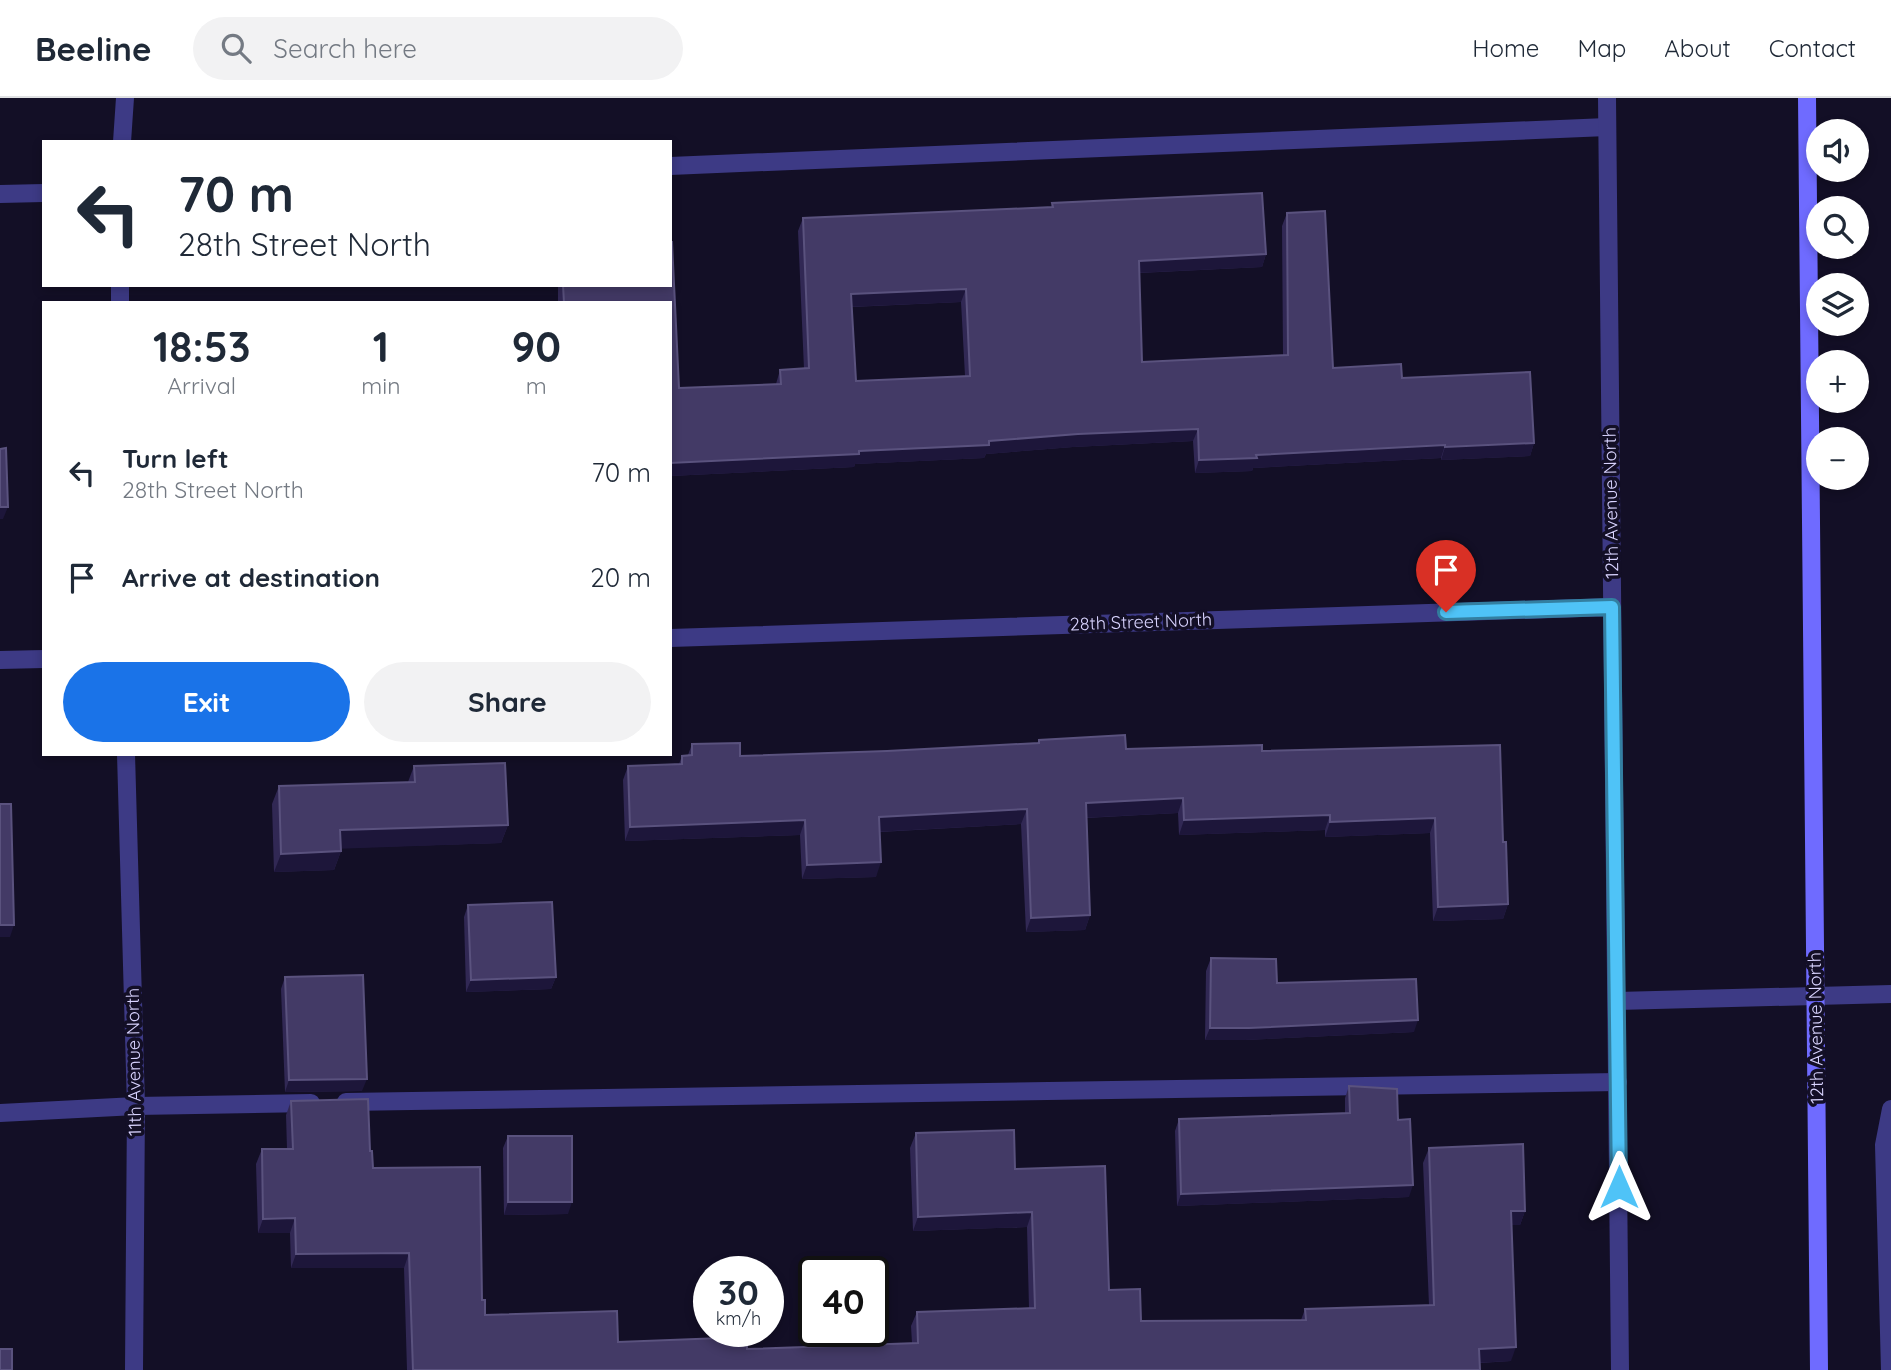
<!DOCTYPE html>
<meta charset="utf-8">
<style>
:root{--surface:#fff;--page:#f2f2f3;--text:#1f2937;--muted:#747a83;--line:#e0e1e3;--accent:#1a73e8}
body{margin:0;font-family:Quicksand,sans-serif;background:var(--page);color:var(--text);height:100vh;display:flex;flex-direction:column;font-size:26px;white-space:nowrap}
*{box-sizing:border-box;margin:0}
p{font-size:23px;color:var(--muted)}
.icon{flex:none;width:38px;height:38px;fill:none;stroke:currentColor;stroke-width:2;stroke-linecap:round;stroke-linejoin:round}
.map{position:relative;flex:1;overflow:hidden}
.sheet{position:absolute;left:42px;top:203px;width:630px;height:455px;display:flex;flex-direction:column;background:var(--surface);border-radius:0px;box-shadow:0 4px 10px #0003}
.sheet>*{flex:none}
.top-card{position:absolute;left:42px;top:42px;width:630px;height:147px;border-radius:0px;box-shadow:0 4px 10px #0003;background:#fff;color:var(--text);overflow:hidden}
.controls{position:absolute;left:1806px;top:21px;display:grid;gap:14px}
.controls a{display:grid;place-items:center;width:63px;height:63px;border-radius:50%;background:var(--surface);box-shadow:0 4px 10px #0003;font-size:35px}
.speed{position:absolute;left:693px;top:1158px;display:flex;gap:14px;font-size:35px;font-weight:700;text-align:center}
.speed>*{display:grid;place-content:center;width:91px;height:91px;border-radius:50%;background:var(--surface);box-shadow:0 4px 10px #0003;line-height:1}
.speed small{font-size:18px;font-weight:400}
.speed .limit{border:4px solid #111;border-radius:10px;background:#fff;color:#111}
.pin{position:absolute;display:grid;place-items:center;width:60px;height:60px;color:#fff;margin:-72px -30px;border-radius:50% 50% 50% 0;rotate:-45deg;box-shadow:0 0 7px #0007}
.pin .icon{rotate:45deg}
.me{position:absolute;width:77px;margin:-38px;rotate:0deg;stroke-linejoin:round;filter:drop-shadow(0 0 5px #0008)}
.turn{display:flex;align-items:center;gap:24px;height:147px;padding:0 21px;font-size:32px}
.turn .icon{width:91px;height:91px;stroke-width:2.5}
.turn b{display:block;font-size:49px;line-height:60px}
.eta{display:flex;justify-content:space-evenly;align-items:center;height:119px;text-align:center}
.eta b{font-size:42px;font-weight:700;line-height:49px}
.primary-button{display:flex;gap:14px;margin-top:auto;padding:14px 21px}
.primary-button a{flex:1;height:80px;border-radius:42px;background:var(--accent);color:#fff;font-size:28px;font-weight:700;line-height:80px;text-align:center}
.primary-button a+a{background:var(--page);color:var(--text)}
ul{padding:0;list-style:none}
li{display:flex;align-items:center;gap:21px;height:105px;padding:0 21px}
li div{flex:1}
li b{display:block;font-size:26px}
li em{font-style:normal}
header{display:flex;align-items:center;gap:42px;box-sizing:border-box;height:98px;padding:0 35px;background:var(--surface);border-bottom:2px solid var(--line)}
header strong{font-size:33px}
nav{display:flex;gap:38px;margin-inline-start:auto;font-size:24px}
.search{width:490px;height:63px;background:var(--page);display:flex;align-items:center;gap:18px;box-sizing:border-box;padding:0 24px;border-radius:38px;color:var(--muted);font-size:26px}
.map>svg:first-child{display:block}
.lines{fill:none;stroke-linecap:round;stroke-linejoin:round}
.service{stroke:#3d3a85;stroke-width:18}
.minor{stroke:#3d3a85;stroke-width:18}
.tertiary{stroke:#3d3a85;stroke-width:18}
.secondary-bridge{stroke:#6f6bff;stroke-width:18}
.wall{fill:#312854;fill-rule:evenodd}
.shaded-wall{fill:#1d163a}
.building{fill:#433a66;stroke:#5a527e;stroke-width:2;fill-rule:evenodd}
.route-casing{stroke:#337fa1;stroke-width:18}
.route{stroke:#4fc3f7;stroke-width:12}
.labels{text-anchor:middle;stroke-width:7;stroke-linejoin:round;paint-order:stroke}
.street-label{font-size:18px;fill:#d9d4ff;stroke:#130f26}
</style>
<header>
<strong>Beeline</strong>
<div class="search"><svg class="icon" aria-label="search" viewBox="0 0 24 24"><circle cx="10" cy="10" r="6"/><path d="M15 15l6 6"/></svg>Search here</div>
<nav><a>Home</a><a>Map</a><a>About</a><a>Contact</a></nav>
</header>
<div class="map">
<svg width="1891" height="1272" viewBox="0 0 1891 1272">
<rect width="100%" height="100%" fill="#130f26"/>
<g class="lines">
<g class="service">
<path d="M 670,68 L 1607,29"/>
<path d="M 0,96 L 44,95"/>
<path d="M 1617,903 L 1891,896"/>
<path d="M 346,1004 L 1618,984"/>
<path d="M 0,1015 L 136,1008 L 311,1005"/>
<path d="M 1890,1272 L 1884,1047 L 1891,1011"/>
</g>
<g class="minor">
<path d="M 122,44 L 125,0"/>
<path d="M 120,187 L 120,205"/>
<path d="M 670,540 L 1612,509"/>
<path d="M 0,562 L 44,561"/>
<path d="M 126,656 L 136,1008 L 134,1272"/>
</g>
<path class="tertiary" d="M 1607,0 L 1620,1272"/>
<path class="secondary-bridge" d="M 1807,0 L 1819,1272"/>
</g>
<g class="wall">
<path d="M 1052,105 L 1266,156 L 1262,169 L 1139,175 L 1142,264 L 1283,257 L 1282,128 L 1287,115 L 1333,270 L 1402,280 L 1534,345 L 1530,358 L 1441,362 L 1441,360 L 1253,370 L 1252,373 L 1195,375 L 1193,343 L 1073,349 L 986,356 L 984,360 L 855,366 L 854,369 L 670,378 L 670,205 L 558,205 L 558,187 L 670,187 L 679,290 L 776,286 L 780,272 L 804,271 L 798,133 L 803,120 L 1051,109 ZM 961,204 L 965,278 L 856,283 L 852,209 Z"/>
<path d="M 1039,642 L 1126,651 L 1262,653 L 1503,744 L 1508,806 L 1503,821 L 1433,823 L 1430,735 L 1325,739 L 1325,732 L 1179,737 L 1178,715 L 1086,720 L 1090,817 L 1085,832 L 1026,834 L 1021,726 L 880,734 L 876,779 L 802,781 L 800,737 L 625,743 L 623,682 L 628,668 L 679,666 L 682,658 L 688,657 L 692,646 L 740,658 L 887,653 L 1037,645 Z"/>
<path d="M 414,668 L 508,727 L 501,745 L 341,750 L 341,753 L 334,772 L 274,774 L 272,706 L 279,688 L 408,684 Z"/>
<path d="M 468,807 L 556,879 L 551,891 L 466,894 L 464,819 Z"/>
<path d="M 1211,860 L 1277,885 L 1414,934 L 1245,942 L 1205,942 L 1206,873 Z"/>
<path d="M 285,879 L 362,993 L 285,994 L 281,891 Z"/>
<path d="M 1349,988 L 1398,1022 L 1409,1099 L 1177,1108 L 1175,1033 L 1179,1021 L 1345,1015 L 1345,1000 Z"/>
<path d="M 291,1003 L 370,1053 L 373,1070 L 482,1202 L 485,1217 L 618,1244 L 747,1251 L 912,1245 L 911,1228 L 917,1214 L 1029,1210 L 1027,1129 L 913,1133 L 910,1050 L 916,1035 L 1015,1071 L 1109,1192 L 1141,1223 L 1301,1222 L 1305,1211 L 1429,1207 L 1423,1065 L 1429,1050 L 1525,1113 L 1520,1127 L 1512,1127 L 1511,1263 L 1480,1265 L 1480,1272 L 407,1272 L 404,1170 L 291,1170 L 290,1135 L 258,1135 L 256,1066 L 262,1051 L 287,1051 L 286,1017 Z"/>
<path d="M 508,1038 L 568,1116 L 504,1117 L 503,1050 Z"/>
</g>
<g class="shaded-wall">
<path d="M 1266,156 L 1262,169 L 1134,175 L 1139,163 Z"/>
<path d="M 966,191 L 961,204 L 846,209 L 851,196 Z"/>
<path d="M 1198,331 L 1193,343 L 1073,349 L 986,356 L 984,360 L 855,366 L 854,369 L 670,378 L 670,365 L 859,353 L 1078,336 Z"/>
<path d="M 1534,345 L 1530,358 L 1441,362 L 1445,349 Z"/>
<path d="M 1445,347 L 1441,360 L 1253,370 L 1252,373 L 1195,375 L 1199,362 L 1256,357 Z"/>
<path d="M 0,409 L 8,409 L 3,421 L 0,421 Z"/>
<path d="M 1183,700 L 1178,715 L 1080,720 L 1086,705 Z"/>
<path d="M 1027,711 L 1021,726 L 874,734 L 879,719 Z"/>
<path d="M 1330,717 L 1325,732 L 1179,737 L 1184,722 Z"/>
<path d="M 1435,720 L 1430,735 L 1325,739 L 1330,724 Z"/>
<path d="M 805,722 L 800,737 L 625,743 L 630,729 Z"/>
<path d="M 508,727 L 501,745 L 333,751 L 340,732 Z"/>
<path d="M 341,753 L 334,772 L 274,774 L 281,756 Z"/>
<path d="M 881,764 L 876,779 L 802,781 L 807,767 Z"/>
<path d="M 1508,806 L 1503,821 L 1433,823 L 1438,809 Z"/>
<path d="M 1090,817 L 1085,832 L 1026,834 L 1031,820 Z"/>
<path d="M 0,827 L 14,827 L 10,839 L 0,839 Z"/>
<path d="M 556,879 L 551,891 L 466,894 L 471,882 Z"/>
<path d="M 1418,922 L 1414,934 L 1245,942 L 1205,942 L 1210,930 Z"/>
<path d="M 367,981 L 362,993 L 285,994 L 289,982 Z"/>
<path d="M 1413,1087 L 1409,1099 L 1177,1108 L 1181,1096 Z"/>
<path d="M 508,1104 L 572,1104 L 568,1116 L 504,1117 Z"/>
<path d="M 1511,1113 L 1525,1113 L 1520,1127 L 1506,1127 Z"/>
<path d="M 1032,1114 L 1027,1129 L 913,1133 L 918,1119 Z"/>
<path d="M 295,1120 L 290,1135 L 258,1135 L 263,1121 Z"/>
<path d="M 409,1155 L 404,1170 L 291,1170 L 296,1156 Z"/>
<path d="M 1516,1249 L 1511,1263 L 1474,1265 L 1479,1251 Z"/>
</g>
<g class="building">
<path d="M 1262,95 L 1266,156 L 1139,163 L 1142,264 L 1288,257 L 1287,115 L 1325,113 L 1333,270 L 1401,266 L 1402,280 L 1530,274 L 1534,345 L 1445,349 L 1445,347 L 1256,357 L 1257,360 L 1199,362 L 1198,331 L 1078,336 L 989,343 L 989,347 L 859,353 L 859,356 L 670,365 L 670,205 L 564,205 L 563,187 L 670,187 L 670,144 L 672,144 L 679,290 L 781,286 L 780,272 L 809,270 L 803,120 L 1053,109 L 1052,105 ZM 966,191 L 970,278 L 856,283 L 851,196 Z"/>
<path d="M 6,350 L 8,409 L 0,409 L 0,351 Z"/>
<path d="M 1125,637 L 1126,651 L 1262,647 L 1262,653 L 1500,647 L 1503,744 L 1506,744 L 1508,806 L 1438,809 L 1435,720 L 1330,724 L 1330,717 L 1184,722 L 1183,700 L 1086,705 L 1090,817 L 1031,820 L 1027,711 L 879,719 L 881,764 L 807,767 L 805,722 L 630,729 L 628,668 L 682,666 L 682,658 L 692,657 L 692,646 L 740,645 L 740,658 L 887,653 L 1039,645 L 1039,642 Z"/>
<path d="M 505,665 L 508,727 L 340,732 L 341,753 L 281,756 L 279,688 L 415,684 L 414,668 Z"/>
<path d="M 0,706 L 11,706 L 14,827 L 0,827 Z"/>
<path d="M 552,804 L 556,879 L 471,882 L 468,807 Z"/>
<path d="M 1211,860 L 1276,861 L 1277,885 L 1416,881 L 1418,922 L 1249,930 L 1210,930 Z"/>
<path d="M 363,877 L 367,981 L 289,982 L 285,879 Z"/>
<path d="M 1349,988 L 1397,991 L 1398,1022 L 1410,1021 L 1413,1087 L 1181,1096 L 1179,1021 L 1350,1015 Z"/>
<path d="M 368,1001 L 370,1053 L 372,1053 L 373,1070 L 480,1069 L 482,1202 L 485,1202 L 485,1217 L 617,1213 L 618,1244 L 747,1239 L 747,1251 L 918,1245 L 917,1214 L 1035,1210 L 1032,1114 L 918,1119 L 916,1035 L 1014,1032 L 1015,1071 L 1105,1068 L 1109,1192 L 1140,1191 L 1141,1223 L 1306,1222 L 1305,1211 L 1434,1207 L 1429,1050 L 1523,1046 L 1525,1113 L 1511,1113 L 1516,1249 L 1479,1251 L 1480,1272 L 413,1272 L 409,1155 L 296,1156 L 295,1120 L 263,1121 L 262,1051 L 293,1051 L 291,1003 Z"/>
<rect x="508" y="1038" width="64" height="66"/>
<rect x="0" y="1251" width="12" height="21"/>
</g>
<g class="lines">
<defs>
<path id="route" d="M 1446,514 L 1612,509 L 1619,1089"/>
</defs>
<use href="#route" class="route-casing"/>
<use href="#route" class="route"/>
</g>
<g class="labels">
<g class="street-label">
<text transform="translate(1611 405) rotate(-91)" y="6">12th Avenue North</text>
<text transform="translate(1141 524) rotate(-2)" y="6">28th Street North</text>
<text transform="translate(1816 930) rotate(-91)" y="6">12th Avenue North</text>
<text transform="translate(134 964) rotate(-91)" y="6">11th Avenue North</text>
</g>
</g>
</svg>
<div class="controls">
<a><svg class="icon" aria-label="sound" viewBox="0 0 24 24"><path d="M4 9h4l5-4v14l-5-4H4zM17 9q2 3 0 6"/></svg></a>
<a><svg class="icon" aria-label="search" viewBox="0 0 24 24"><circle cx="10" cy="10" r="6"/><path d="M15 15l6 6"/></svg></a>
<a><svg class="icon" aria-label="layers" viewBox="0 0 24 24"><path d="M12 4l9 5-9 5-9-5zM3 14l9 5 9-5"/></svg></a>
<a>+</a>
<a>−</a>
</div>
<div class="speed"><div>30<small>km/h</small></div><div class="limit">40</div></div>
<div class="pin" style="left:1446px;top:514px;background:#d93025"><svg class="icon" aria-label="arrive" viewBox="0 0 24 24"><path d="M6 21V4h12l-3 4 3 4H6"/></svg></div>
<svg class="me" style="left:1619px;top:1089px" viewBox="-20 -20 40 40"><path d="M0-17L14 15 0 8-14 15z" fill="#4fc3f7" stroke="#fff" stroke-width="4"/></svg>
<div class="top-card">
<div class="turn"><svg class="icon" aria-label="left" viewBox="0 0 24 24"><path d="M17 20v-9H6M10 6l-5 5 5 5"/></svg><div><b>70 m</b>28th Street North</div></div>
</div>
<section class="sheet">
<div class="eta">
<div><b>18:53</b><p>Arrival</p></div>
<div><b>1</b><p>min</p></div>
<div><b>90</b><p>m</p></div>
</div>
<ul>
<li><svg class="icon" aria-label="left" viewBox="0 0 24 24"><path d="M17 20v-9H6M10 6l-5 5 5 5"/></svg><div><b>Turn left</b><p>28th Street North</p></div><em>70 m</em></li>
<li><svg class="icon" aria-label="arrive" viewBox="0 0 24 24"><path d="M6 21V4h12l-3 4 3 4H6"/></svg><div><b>Arrive at destination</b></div><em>20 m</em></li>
</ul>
<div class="primary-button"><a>Exit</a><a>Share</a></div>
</section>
</div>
